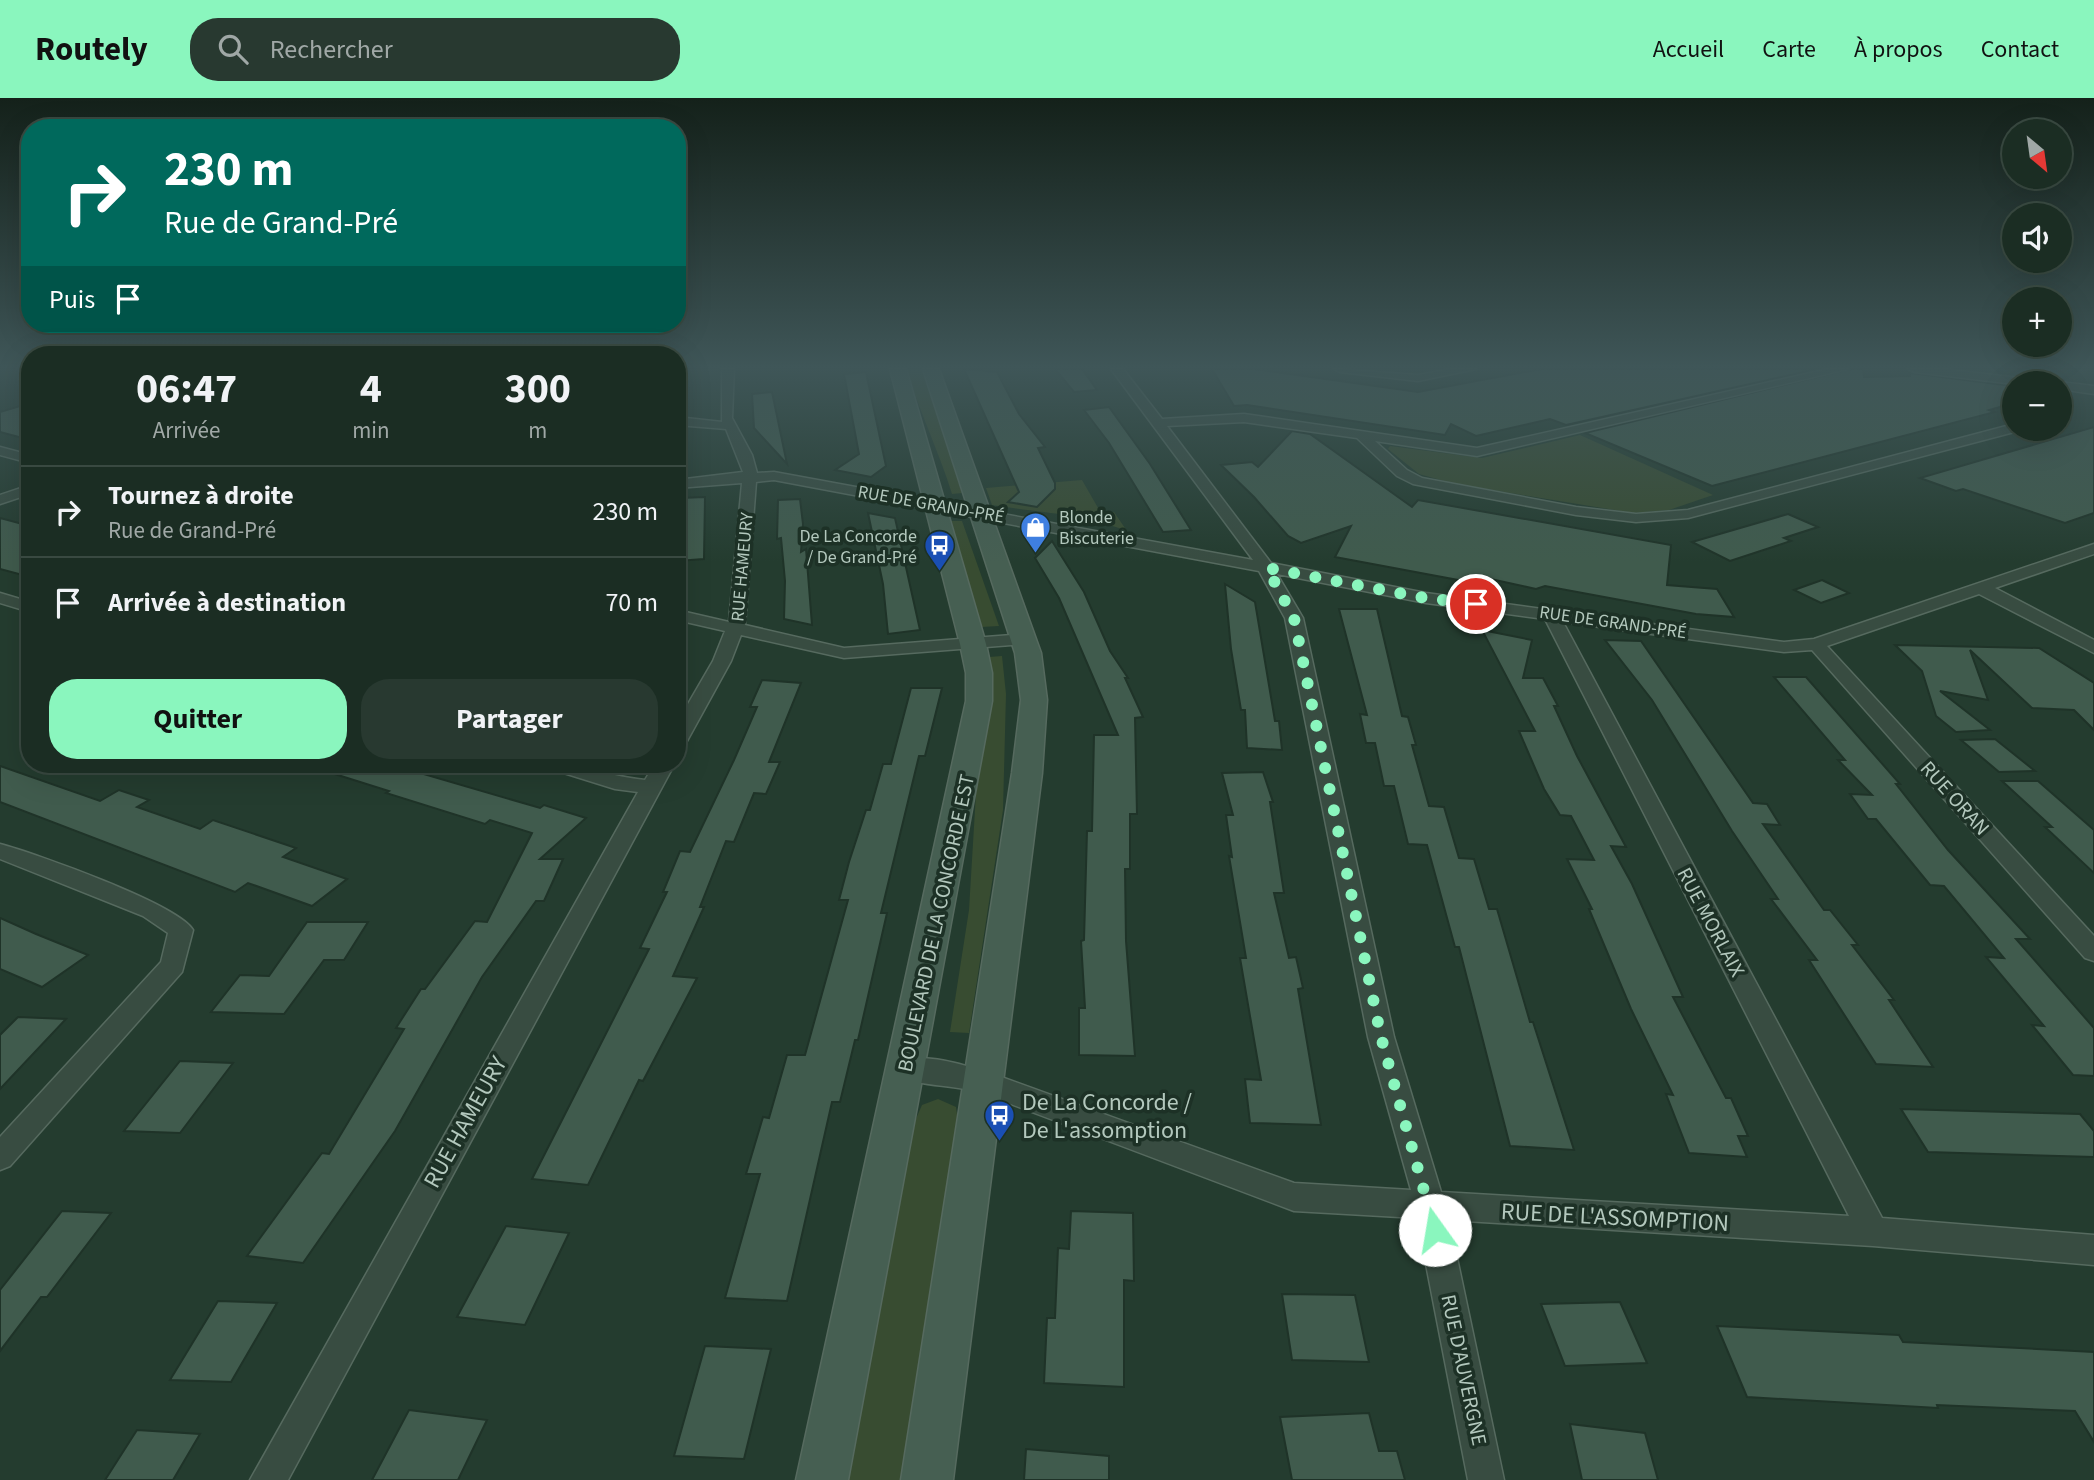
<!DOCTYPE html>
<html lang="fr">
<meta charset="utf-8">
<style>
:root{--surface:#1b2d23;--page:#283930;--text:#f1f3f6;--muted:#a0a8a6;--line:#394941;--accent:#8af6be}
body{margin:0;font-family:"Source Sans 3",sans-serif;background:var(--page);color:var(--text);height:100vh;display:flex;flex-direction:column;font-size:26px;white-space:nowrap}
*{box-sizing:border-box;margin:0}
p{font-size:23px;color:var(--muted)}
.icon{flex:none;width:38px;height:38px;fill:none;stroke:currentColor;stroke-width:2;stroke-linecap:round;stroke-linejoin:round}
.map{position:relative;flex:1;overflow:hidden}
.sheet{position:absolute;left:21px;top:248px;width:665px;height:427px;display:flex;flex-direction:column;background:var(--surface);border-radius:28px;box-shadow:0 7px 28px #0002,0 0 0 2px var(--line)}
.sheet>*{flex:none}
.banner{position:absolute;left:21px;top:21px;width:665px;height:214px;border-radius:28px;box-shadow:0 7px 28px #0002,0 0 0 2px var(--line);background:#00695c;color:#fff;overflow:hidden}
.needle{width:46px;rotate:151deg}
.fabs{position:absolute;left:2002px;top:21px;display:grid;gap:14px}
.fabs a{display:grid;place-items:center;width:70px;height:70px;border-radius:50%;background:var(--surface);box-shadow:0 7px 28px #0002,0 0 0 2px var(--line);font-size:35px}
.pin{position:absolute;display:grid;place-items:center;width:60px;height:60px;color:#fff;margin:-30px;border:4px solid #fff;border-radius:50%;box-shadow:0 2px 7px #0007}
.me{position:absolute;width:77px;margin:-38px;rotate:347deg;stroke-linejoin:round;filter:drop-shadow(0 0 5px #0008)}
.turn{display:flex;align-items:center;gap:24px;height:147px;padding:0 28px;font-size:32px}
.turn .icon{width:91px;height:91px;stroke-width:2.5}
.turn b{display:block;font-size:49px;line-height:60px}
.then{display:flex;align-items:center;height:66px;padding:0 28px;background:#0003;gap:14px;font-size:26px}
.eta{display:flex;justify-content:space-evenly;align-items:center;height:119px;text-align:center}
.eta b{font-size:42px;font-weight:700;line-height:49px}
.cta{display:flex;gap:14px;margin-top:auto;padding:14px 28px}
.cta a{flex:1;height:80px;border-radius:28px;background:var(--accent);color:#111;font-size:28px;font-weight:700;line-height:80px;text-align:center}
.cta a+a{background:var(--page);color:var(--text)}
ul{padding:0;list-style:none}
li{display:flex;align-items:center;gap:21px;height:91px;padding:0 28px;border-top:2px solid var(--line)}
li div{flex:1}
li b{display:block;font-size:26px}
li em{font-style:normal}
header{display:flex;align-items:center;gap:42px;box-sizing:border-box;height:98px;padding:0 35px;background:var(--accent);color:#111}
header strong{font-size:33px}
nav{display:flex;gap:38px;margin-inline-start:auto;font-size:24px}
.search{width:490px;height:63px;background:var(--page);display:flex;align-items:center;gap:18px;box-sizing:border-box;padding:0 24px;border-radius:28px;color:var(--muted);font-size:26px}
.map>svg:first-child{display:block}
.green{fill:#384c31}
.building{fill:#405b4d;stroke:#1f3328;stroke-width:2}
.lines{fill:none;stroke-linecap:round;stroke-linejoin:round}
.street-casing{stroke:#566a5f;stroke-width:3}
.secondary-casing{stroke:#566a5f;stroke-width:3}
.street{fill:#384c41;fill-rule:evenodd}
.secondary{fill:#465f52;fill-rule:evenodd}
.route{stroke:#8af6be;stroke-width:12;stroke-dasharray:0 21.6}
.labels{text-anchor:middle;stroke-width:7;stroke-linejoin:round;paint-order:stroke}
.far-street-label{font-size:18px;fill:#b3c8bd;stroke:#1d3126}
.far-poi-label{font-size:18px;fill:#b3c8bd;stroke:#1d3126;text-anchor:start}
.street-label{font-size:21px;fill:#b3c8bd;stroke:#1d3126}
.near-poi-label{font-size:24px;fill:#b3c8bd;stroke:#1d3126;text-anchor:start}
.near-street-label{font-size:24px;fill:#b3c8bd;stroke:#1d3126}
</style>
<header>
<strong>Routely</strong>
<div class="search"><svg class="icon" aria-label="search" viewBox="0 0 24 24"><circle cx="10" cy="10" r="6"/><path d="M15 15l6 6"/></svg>Rechercher</div>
<nav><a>Accueil</a><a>Carte</a><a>À propos</a><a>Contact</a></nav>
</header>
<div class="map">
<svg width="2094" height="1382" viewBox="0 0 2094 1382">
<rect width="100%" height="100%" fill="#243c2f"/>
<g class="green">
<path d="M 907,271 L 920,271 L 926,281 L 962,395 L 952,396 C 939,353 919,314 907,271 Z"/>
<path d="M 1580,337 L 1713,397 L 1669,412 L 1633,415 L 1455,386 L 1419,376 L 1388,351 L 1390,348 L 1482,360 Z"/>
<path d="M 1082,382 L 1101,415 L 1114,414 L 1127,433 C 1080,415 1040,415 992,407 L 986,390 Z"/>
<path d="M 950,423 L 962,423 L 999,528 L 981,529 Z"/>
<path d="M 1002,558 L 1006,596 L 1003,712 L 969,935 L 950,934 L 969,812 L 976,695 L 993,597 L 989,559 Z"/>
<path d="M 938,1001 L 956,1009 L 958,1024 L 904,1382 L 848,1382 L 915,1023 L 922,1007 Z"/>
</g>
<g class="building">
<path d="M 964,271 L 997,274 L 1019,316 L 1045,349 L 1038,350 L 1055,385 L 1055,391 L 1037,409 L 1008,404 L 1019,394 Z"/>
<path d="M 1055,271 L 1082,271 L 1097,292 L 1074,294 Z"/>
<path d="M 1212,271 L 1255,271 L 1418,294 L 1541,271 L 1817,271 L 1566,327 L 1550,321 L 1476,338 L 1451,326 L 1445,337 L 1247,307 L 1234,308 Z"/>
<path d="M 1851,271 L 1863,271 L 1864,279 L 1910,278 L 1910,275 L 2012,288 L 2014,305 L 1989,312 L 1995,314 L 1712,388 L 1585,335 Z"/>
<path d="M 866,274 L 886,368 L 871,379 L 835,372 L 859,356 L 844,276 Z"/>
<path d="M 772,294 L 787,366 L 754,330 L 752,296 Z"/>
<path d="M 30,305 L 30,342 L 0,334 L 0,314 Z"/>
<path d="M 1109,309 L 1150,366 L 1191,432 L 1163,434 L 1109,345 L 1084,312 Z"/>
<path d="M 2094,329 L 2094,415 L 2065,425 L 1963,391 L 1956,393 L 1920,380 Z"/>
<path d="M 1292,333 L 1310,336 L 1412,409 L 1418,402 L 1671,447 L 1667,487 L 1717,491 L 1734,519 L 1696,516 L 1545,488 L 1536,491 L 1486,480 L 1485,487 L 1335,459 L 1351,428 L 1301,445 L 1288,438 L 1254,399 L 1221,367 L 1252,364 L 1258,369 Z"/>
<path d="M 705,399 L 704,461 L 677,463 L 680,400 Z"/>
<path d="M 800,401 L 803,426 L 801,454 L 806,451 L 812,527 L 784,521 L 785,483 L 781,440 L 777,441 L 778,402 Z"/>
<path d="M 868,415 L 895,420 L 920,532 L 888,536 L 883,486 Z"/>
<path d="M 1788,416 L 1818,429 L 1784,440 L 1791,443 L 1730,463 L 1692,444 Z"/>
<path d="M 0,420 L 30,428 L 30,479 L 0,471 Z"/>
<path d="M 1052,443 L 1084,494 L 1110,553 L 1128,580 L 1125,580 L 1143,619 L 1135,620 L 1137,716 L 1130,716 L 1130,771 L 1125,771 L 1126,843 L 1135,958 L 1079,957 L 1079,910 L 1085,910 L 1081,843 L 1084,842 L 1087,733 L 1092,733 L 1094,637 L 1118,637 L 1059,500 L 1035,460 Z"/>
<path d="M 1822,482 L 1849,495 L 1821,505 L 1794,492 Z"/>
<path d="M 1225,486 L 1255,504 L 1275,623 L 1279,623 L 1282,652 L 1247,650 L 1245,612 L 1241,612 L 1231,551 Z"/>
<path d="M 1339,511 L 1377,511 L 1402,618 L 1408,619 L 1416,647 L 1412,647 L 1429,708 L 1444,709 L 1459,760 L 1474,761 L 1489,811 L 1497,811 L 1530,924 L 1533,924 L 1574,1052 L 1510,1048 L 1459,849 L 1455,849 L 1427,747 L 1408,746 L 1394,688 L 1384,688 L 1375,645 L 1366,645 L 1360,616 L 1367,617 Z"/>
<path d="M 1482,532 L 1532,542 L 1523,580 L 1543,580 L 1558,608 L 1554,608 L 1577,658 L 1626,749 L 1611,748 L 1632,786 L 1683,899 L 1673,899 L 1726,1000 L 1731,1000 L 1748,1038 L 1738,1038 L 1747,1059 L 1689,1055 L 1666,996 L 1673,997 L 1631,911 L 1589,811 L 1592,811 L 1567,761 L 1594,762 L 1571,718 L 1560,717 L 1544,691 L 1519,633 L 1535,633 Z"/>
<path d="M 1605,542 L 1641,543 L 1753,705 L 1767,706 L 1780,727 L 1763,726 L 1824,812 L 1830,812 L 1858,847 L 1852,847 L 1894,902 L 1889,902 L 1933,969 L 1876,966 L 1809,862 L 1817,862 L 1771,801 L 1778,801 L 1732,733 L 1652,602 Z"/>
<path d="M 1895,547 L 2039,550 L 2094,585 L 2094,632 L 2074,612 L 2032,610 L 1970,552 L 1988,602 L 1940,593 L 1990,632 L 1956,634 L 1936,618 L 1922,573 Z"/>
<path d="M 1774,579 L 1806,579 L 1900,686 L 1896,686 L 1948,752 L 2030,841 L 2016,841 L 2094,930 L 2094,978 L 2073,977 L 2032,927 L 2044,928 L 1986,859 L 2004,860 L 1944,788 L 1930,787 L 1876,721 L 1868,721 L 1850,696 L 1872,697 L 1838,662 L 1845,662 Z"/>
<path d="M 762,582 L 801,585 L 769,664 L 780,664 L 766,696 L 754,695 L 734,744 L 726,743 L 700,809 L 704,809 L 673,878 L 697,880 L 643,983 L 639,982 L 588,1087 L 532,1081 L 649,851 L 640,850 L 667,794 L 663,794 L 680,753 L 690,754 L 734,662 L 757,609 L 750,609 Z"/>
<path d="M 911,590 L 942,590 L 925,658 L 919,658 L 881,815 L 887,815 L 858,942 L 855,942 L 840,1004 L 832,1004 L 787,1203 L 725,1200 L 760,1076 L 746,1076 L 763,1019 L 769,1020 L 787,957 L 805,957 L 848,802 L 839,802 L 849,764 L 866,712 L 870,712 L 883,666 L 891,666 Z"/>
<path d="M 1995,641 L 2035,673 L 1999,674 L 1961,642 Z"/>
<path d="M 323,667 L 393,667 L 540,710 L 544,707 L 586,720 L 540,761 L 563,761 L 544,803 L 536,803 L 482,879 L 395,1033 L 303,1165 L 247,1158 L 322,1055 L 329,1056 L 404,931 L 396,930 L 421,891 L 425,891 L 475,823 L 487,824 L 532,735 L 490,722 L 485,726 L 386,695 L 389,693 L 322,672 Z"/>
<path d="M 0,668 L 100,703 L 119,692 L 149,702 L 137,709 L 200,731 L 213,722 L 296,750 L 283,759 L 347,781 L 312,808 L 248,785 L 235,794 L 0,704 Z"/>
<path d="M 1263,674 L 1273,704 L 1270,704 L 1284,795 L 1274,795 L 1289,860 L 1296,859 L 1303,890 L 1298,891 L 1321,1027 L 1250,1025 L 1245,981 L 1261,982 L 1240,860 L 1246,860 L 1229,758 L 1232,759 L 1226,717 L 1233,717 L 1222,675 Z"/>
<path d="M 2002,683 L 2038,683 L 2094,732 L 2094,775 L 2045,729 L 2052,729 Z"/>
<path d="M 0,820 L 36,836 L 88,857 L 42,889 L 0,871 Z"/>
<path d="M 307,824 L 368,824 L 344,862 L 324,862 L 284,916 L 211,914 L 240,877 L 269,878 Z"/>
<path d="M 18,919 L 66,921 L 0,991 L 0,937 Z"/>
<path d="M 180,963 L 233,965 L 180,1035 L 124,1033 Z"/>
<path d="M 1901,1011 L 2080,1016 L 2094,1033 L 2094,1059 L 1928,1054 Z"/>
<path d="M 62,1113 L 111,1115 L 47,1199 L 41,1199 L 0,1253 L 0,1192 Z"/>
<path d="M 1071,1113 L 1133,1115 L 1134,1183 L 1124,1182 L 1124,1289 L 1044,1285 L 1047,1220 L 1055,1220 L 1058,1150 L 1069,1151 Z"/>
<path d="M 506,1128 L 569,1135 L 525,1227 L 457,1219 Z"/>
<path d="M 1282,1196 L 1355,1197 L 1369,1264 L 1292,1262 Z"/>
<path d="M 218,1203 L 277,1205 L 231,1284 L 170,1282 Z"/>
<path d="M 1620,1204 L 1647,1265 L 1565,1268 L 1541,1206 Z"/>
<path d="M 1717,1228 L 1899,1237 L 1903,1244 L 2094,1254 L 2094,1344 L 2075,1313 L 1937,1307 L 1938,1310 L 1747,1299 Z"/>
<path d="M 705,1248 L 771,1251 L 744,1361 L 674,1358 Z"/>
<path d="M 409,1312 L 487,1322 L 458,1382 L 372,1382 Z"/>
<path d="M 1369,1315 L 1379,1353 L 1397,1353 L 1405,1382 L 1292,1382 L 1280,1319 Z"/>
<path d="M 1570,1326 L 1645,1335 L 1658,1382 L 1582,1382 Z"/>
<path d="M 137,1332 L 200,1336 L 173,1382 L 105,1382 Z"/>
<path d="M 1026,1351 L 1109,1358 L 1109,1382 L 1024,1382 Z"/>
</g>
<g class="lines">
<defs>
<g id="street">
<path d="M 18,271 L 30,271 L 30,275 L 20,273 Z"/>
<path d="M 722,271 L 734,271 L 732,320 L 752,357 L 757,375 L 774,374 L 1253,462 L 1111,271 L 1123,271 L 1162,321 L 1244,316 L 1477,350 L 1828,271 L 1848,271 L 1477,358 L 1375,343 L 1407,372 L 1422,380 L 1576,409 L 1636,416 L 1688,412 L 2014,326 L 2014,331 L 2018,333 L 1688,420 L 1636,424 L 1576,417 L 1413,386 L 1397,378 L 1357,340 L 1244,324 L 1167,328 L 1271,465 L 1426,495 L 1784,544 L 1814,541 L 2094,446 L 2094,456 L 1995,490 L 2094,542 L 2094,555 L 1979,496 L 1827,548 L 2094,838 L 2094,863 L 2085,860 L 1812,552 L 1784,554 L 1563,524 L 1882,1120 L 2094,1137 L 2094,1167 L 1873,1148 L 1449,1122 L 1504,1382 L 1468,1382 L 1417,1120 L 1294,1113 L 979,994 C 952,987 923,988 896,979 L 892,971 L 896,963 C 925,954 965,967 993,976 L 1294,1085 L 1411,1092 L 1368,939 L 1285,520 L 1259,473 L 774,382 L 756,384 L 745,527 L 844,550 L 1023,536 L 1032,541 L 1023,546 L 844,560 L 741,537 L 731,563 L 687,643 L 677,649 L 677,625 L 713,563 L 725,533 L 677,522 L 677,512 L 729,524 L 742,385 L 677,390 L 677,382 L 743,374 L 726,331 L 677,327 L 677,319 L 722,324 ZM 1277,476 L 1426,505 L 1545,521 L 1849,1118 L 1441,1094 L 1394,939 L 1303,520 Z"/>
<path d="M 1334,271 L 1418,277 L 1451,271 L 1476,271 L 1418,283 L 1340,274 Z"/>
<path d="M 1908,271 L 1943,271 L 2036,282 L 2042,285 L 2014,286 L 1914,274 Z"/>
<path d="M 2060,284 L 2094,288 L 2094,296 L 2060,291 L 2060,285 L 2057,285 Z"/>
<path d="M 2060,304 L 2069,313 L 2060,320 Z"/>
<path d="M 0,349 L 30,357 L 30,365 L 0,357 Z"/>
<path d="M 30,387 L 30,396 L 0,406 L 0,397 Z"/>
<path d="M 0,495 L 30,504 L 30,514 L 0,505 Z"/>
<path d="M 548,667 C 582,666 612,679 645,682 L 654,667 L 674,667 L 288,1382 L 250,1382 L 638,694 L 615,691 L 551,671 Z"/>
<path d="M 0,746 C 34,755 178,806 193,832 L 182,874 L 10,1068 L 0,1072 L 0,1039 L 161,864 L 168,835 L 143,818 L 0,761 Z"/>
</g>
<g id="secondary">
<path d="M 890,271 L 906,271 L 986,546 L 992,575 L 992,603 L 848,1382 L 796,1382 L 966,603 L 966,575 L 960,546 Z"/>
<path d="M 923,271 L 939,271 L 1041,555 L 1047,602 L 1042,675 L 953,1382 L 901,1382 L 1012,675 L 1021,602 L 1015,555 Z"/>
</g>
</defs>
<use href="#street" class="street-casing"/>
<use href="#secondary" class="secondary-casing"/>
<use href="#street" class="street"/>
<use href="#secondary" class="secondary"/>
</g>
<linearGradient id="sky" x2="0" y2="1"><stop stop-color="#14211a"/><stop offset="0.58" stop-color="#3f5658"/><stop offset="1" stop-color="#3f5658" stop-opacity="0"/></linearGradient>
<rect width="2094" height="464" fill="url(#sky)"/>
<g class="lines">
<path class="route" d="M 1435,1132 L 1381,939 L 1294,520 L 1267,470 L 1426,500 L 1476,506"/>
</g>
<defs>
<symbol id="shop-pin" viewBox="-11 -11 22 30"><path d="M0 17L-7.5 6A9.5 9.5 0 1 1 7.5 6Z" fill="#3f7fe0" stroke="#1d3126"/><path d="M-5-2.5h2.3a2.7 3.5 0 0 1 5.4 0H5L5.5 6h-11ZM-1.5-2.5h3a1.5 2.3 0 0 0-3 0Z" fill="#fff"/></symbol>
<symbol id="bus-pin" viewBox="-11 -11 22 30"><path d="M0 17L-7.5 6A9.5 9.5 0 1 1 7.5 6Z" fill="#1a4fb4" stroke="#1d3126"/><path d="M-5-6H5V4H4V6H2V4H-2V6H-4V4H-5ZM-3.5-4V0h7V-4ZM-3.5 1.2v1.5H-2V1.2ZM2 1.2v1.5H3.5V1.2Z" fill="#fff"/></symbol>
</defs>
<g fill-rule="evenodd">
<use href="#shop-pin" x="1018" y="412" width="35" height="47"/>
<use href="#bus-pin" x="922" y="430" width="35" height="47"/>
<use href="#bus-pin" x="982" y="1000" width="35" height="47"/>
</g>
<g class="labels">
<g class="far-street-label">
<text transform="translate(931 406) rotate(10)" y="6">RUE DE GRAND-PRÉ</text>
<text transform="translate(742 469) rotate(-85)" y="6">RUE HAMEURY</text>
<text transform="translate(1613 524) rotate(8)" y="6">RUE DE GRAND-PRÉ</text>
</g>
<g class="far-poi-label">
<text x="1059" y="425">Blonde<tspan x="1059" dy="21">Biscuterie</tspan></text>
<text x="917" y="444" text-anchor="end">De La Concorde<tspan x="917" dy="21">/ De Grand-Pré</tspan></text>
</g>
<g class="street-label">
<text transform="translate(1955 700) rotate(48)" y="7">RUE ORAN</text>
<text transform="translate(1711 824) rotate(62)" y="7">RUE MORLAIX</text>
<text transform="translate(936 825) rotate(-78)" y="7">BOULEVARD DE LA CONCORDE EST</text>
<text transform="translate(1464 1272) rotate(78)" y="7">RUE D'AUVERGNE</text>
</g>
<g class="near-poi-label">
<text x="1022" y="1012">De La Concorde /<tspan x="1022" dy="28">De L'assomption</tspan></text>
</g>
<g class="near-street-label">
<text transform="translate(465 1024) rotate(-61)" y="8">RUE HAMEURY</text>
<text transform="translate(1615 1119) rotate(3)" y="8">RUE DE L'ASSOMPTION</text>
</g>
</g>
</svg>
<div class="fabs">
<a><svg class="needle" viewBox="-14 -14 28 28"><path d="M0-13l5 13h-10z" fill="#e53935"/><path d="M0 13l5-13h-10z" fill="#a0a8a6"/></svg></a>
<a><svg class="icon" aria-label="sound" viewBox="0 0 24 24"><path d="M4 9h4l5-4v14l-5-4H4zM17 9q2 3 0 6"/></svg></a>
<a>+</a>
<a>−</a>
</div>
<div class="pin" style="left:1476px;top:506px;background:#d93025"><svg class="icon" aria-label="arrive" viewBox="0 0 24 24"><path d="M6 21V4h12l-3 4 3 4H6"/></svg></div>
<svg class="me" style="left:1435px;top:1132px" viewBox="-20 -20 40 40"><circle r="19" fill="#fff"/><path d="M0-13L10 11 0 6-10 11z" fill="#8af6be"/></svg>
<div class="banner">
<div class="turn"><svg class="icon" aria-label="right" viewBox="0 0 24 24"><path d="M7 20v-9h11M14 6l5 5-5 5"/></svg><div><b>230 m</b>Rue de Grand-Pré</div></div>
<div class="then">Puis<svg class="icon" aria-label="arrive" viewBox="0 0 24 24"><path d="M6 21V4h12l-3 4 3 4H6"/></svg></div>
</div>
<section class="sheet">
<div class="eta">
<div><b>06:47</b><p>Arrivée</p></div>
<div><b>4</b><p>min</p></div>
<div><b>300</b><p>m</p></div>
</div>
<ul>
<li><svg class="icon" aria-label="right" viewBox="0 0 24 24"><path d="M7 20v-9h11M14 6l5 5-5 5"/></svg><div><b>Tournez à droite</b><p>Rue de Grand-Pré</p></div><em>230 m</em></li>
<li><svg class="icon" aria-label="arrive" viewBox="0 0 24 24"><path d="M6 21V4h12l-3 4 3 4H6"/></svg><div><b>Arrivée à destination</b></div><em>70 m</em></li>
</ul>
<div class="cta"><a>Quitter</a><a>Partager</a></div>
</section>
</div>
